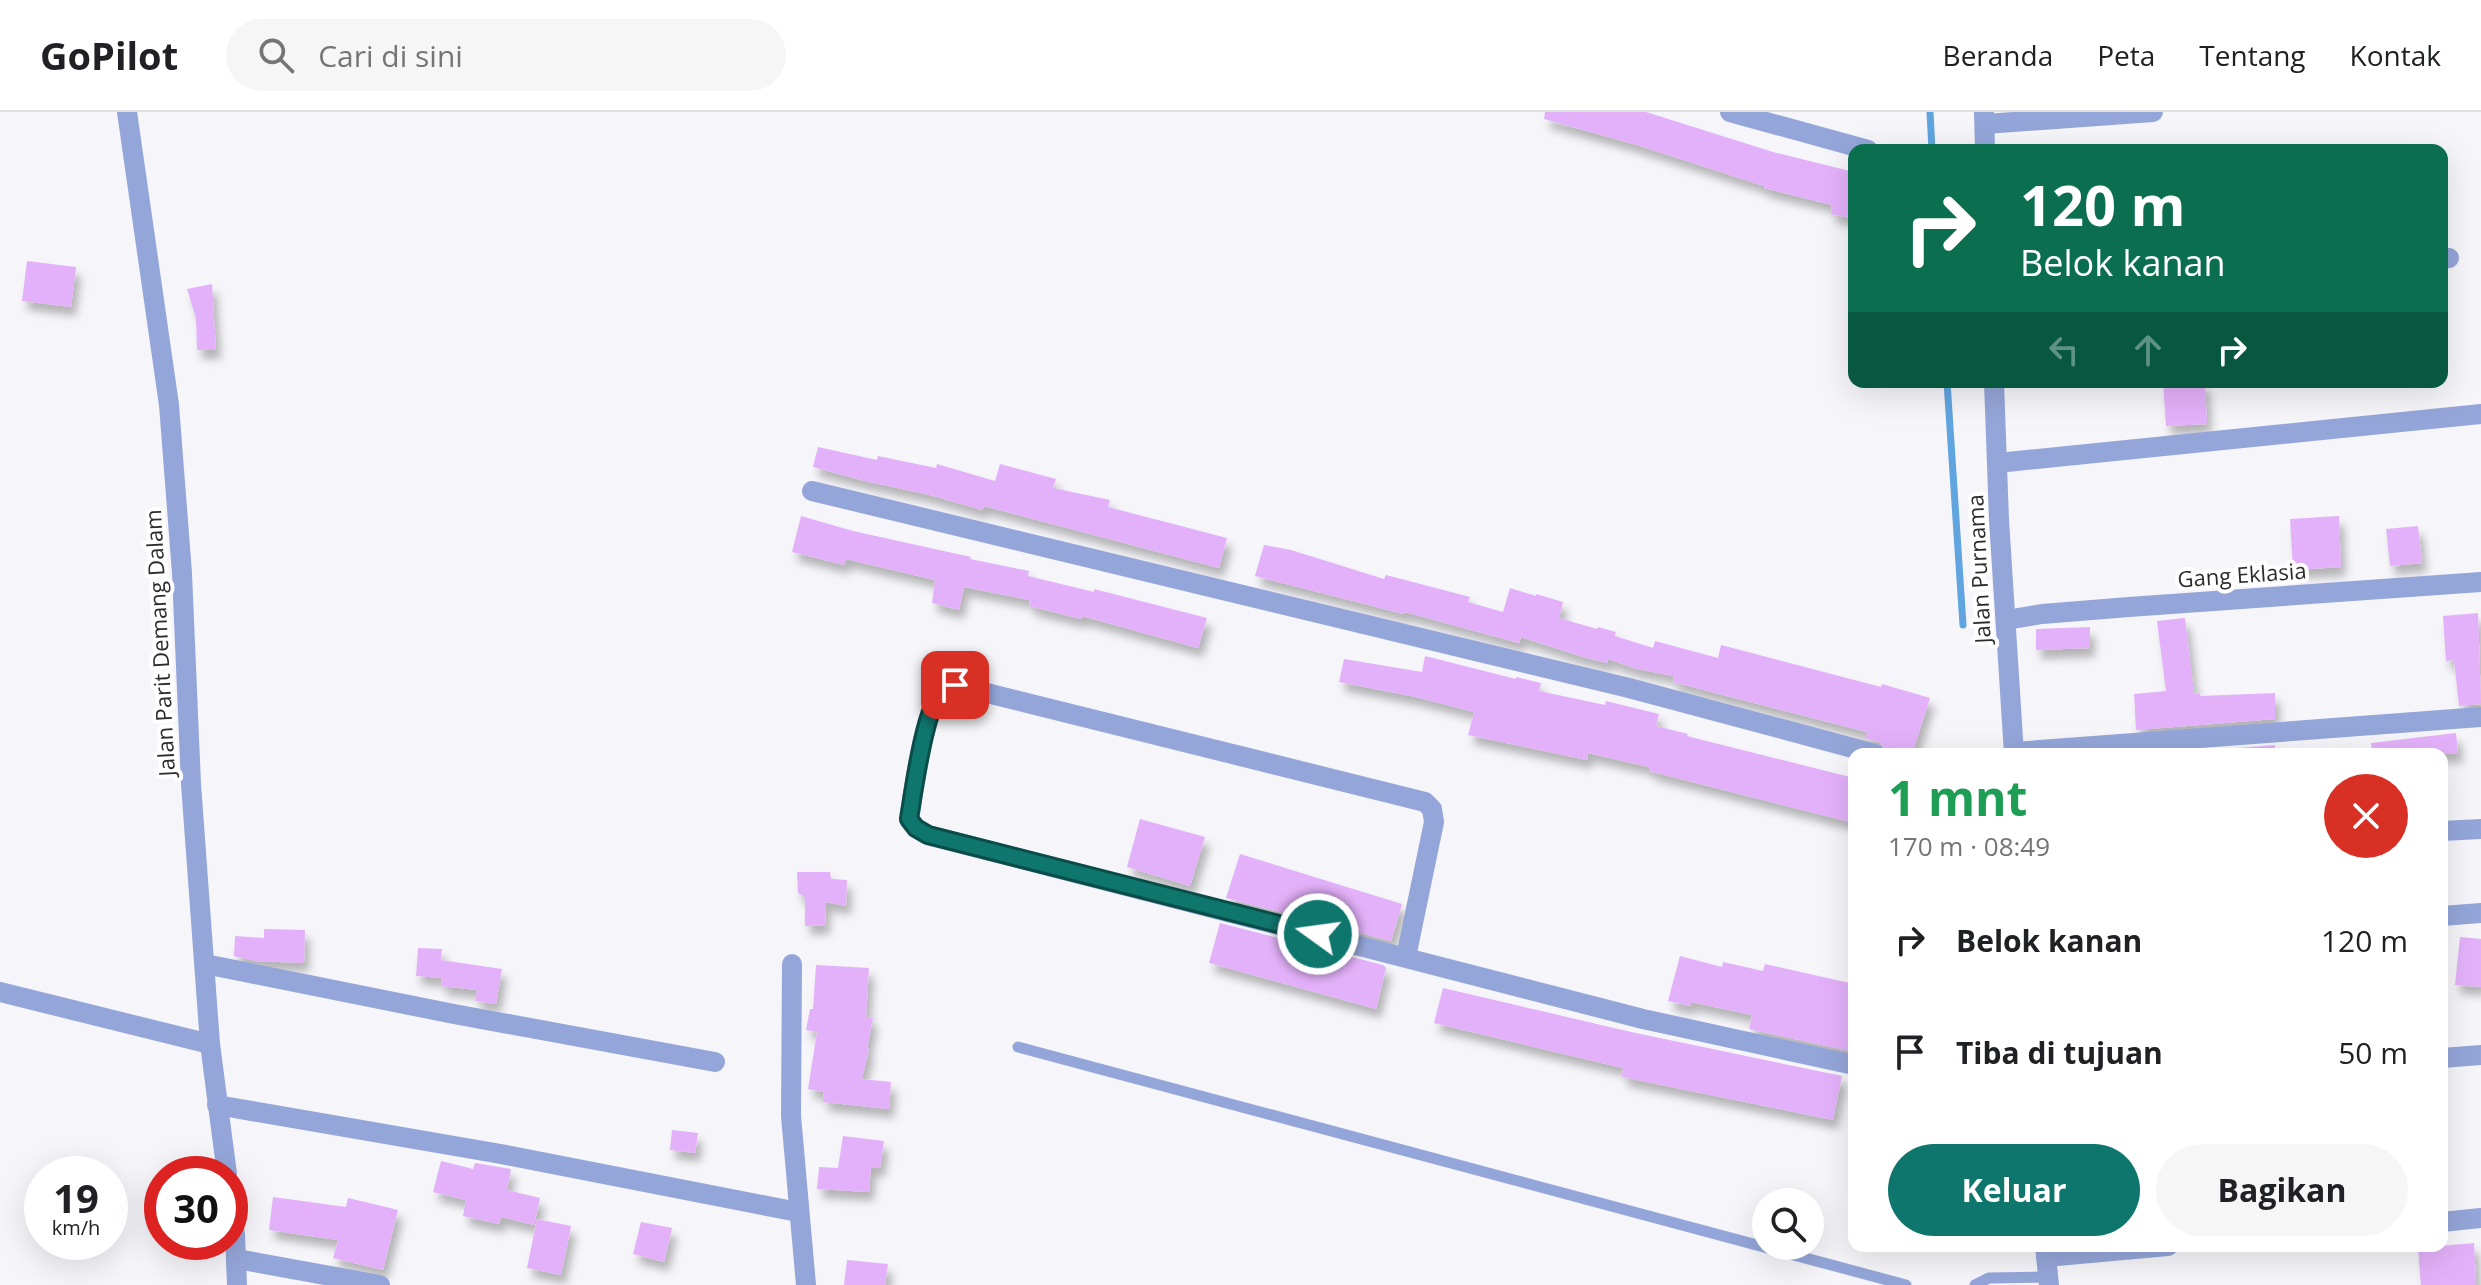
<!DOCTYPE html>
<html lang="id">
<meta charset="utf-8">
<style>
:root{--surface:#fff;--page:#f6f6f6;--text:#202124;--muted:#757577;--line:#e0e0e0;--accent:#0f766e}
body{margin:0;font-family:"Open Sans",sans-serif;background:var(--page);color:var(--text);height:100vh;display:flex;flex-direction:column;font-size:30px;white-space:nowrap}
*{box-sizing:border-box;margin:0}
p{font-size:26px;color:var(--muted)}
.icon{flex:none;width:44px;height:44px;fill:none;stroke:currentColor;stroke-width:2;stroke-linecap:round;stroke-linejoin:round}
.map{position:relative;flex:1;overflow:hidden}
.sheet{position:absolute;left:1848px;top:636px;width:600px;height:504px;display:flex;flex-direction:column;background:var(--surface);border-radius:16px;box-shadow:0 8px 32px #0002}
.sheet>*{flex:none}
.hud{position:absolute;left:1848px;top:32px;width:600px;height:244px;border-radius:16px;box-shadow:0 8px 32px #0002;background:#0b6e4f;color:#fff;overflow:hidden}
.fabs{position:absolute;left:1752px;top:1076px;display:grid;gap:16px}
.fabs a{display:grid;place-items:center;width:72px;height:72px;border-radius:50%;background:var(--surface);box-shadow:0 8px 32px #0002;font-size:40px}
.speed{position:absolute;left:24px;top:1044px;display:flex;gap:16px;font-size:40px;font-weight:700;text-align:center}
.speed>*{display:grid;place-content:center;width:104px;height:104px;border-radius:50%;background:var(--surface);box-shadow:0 8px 32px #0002;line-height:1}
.speed small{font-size:20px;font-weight:400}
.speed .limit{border:12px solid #d22;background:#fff;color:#111}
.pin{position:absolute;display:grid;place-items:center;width:68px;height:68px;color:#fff;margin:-34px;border-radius:16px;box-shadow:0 4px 12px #0006}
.me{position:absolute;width:88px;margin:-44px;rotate:284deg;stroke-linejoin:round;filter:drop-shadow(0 0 6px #0008)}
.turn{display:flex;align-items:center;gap:28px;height:168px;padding:0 40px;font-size:36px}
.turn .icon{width:104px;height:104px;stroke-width:2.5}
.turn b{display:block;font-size:56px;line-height:68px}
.lanes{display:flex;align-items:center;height:76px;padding:0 40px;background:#0003;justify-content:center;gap:40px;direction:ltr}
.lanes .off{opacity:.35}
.round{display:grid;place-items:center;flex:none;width:84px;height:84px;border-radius:42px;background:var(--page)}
.head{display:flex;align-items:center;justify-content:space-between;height:136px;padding:0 40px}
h1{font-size:48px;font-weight:700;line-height:60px;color:#1e9e55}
.primary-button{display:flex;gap:16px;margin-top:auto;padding:16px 40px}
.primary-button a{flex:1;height:92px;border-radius:48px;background:var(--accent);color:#fff;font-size:32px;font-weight:700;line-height:92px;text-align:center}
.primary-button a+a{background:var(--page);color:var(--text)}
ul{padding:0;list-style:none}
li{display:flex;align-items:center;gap:24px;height:112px;padding:0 40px}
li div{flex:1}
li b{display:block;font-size:30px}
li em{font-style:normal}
header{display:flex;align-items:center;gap:48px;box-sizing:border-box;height:112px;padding:0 40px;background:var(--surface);border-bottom:2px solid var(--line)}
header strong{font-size:38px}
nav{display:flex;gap:44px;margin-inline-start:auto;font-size:28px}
.search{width:560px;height:72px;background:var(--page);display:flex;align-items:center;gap:20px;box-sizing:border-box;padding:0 28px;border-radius:44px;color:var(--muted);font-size:30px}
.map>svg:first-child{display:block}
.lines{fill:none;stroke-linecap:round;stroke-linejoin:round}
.stream{stroke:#60a4e0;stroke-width:7}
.building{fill:#e3b1fa;filter:url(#shadow)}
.service{stroke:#94a6d9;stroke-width:11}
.minor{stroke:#94a6d9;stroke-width:20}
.tertiary{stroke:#94a6d9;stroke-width:20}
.route-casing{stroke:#0a4d48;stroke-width:20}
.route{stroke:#0f766e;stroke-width:14}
.labels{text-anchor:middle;stroke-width:8;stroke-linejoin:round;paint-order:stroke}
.street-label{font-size:22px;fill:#2c2c2d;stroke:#fff}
</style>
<header>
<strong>GoPilot</strong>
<div class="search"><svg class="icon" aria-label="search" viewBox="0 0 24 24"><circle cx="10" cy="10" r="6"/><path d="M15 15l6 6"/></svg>Cari di sini</div>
<nav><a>Beranda</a><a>Peta</a><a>Tentang</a><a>Kontak</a></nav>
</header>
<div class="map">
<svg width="2481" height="1173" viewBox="0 0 2481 1173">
<defs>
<filter id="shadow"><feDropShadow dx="5" dy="9" stdDeviation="4" flood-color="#0004"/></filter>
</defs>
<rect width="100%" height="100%" fill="#f6f5f9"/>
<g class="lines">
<g class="stream">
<path d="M 1930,0 L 1932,38"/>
<path d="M 1947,270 L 1963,513"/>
</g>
</g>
<g class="building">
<path d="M 1545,0 L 1646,0 L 1773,40 L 1854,60 L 1854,107 L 1831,102 L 1832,93 L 1764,76 L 1764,74 L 1637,33 L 1544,7 Z"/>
<path d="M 27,149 L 76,155 L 71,195 L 22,189 Z"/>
<path d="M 212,172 L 216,238 L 197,238 L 196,206 L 187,177 Z"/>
<path d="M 2163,270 L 2205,270 L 2207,312 L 2166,314 Z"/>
<path d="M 818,335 L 877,348 L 878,344 L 936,356 L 937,352 L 995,369 L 1000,352 L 1056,367 L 1053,376 L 1110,388 L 1108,395 L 1227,426 L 1219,456 L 984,394 L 982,398 L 930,383 L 865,369 L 813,355 Z"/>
<path d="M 801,404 L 853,419 L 971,445 L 970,447 L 1029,459 L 1028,464 L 1094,480 L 1094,477 L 1207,506 L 1198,536 L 1082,504 L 1081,507 L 1029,494 L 1030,488 L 964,475 L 959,498 L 932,491 L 935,468 L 846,447 L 844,453 L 792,440 Z"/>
<path d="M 2339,404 L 2341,455 L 2293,458 L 2290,407 Z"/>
<path d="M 2418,414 L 2422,451 L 2390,454 L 2386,417 Z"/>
<path d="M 1264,433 L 1291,438 L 1384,467 L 1386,463 L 1470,485 L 1468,490 L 1503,500 L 1510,476 L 1536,484 L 1536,482 L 1563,490 L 1559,506 L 1597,517 L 1598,515 L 1616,520 L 1615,524 L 1653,536 L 1655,529 L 1718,546 L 1721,533 L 1881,575 L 1882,572 L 1930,586 L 1912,642 L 1904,642 L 1887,637 L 1879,630 L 1865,626 L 1867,620 L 1673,570 L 1674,564 L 1637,557 L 1608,547 L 1607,551 L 1583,545 L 1521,525 L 1519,531 L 1405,500 L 1404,502 L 1255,464 Z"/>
<path d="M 2478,501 L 2481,592 L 2459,594 L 2454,548 L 2446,549 L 2443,504 Z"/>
<path d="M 2185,506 L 2194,582 L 2200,581 L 2200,584 L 2275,581 L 2275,607 L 2136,618 L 2134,582 L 2166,579 L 2157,509 Z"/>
<path d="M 2090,515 L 2090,536 L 2036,538 L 2036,517 Z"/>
<path d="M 1425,544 L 1516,567 L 1516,565 L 1541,571 L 1539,579 L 1605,593 L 1606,589 L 1659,602 L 1656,614 L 1688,622 L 1687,624 L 1854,666 L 1854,711 L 1649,659 L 1649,655 L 1588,641 L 1587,648 L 1468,623 L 1474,600 L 1416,585 L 1339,570 L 1344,547 L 1422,560 Z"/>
<path d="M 2456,621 L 2458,642 L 2372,642 L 2371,631 Z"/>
<path d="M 2275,633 L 2275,642 L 2227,642 L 2227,637 Z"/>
<path d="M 1140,707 L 1205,725 L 1190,774 L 1127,755 Z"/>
<path d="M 1240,742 L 1402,792 L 1391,829 L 1226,786 Z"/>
<path d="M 797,760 L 830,760 L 831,767 L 847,768 L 846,794 L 826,790 L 825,813 L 805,814 L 805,785 L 798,781 Z"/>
<path d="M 1220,811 L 1383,853 L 1386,856 L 1376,897 L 1209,851 Z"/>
<path d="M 264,817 L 305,818 L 304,851 L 256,849 L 234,844 L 235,824 L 264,826 Z"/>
<path d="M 2460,825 L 2481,827 L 2481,875 L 2455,873 Z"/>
<path d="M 418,836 L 442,837 L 441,848 L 502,857 L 496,892 L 475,889 L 477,878 L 441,874 L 442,866 L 416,864 Z"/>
<path d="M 1680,844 L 1722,855 L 1723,850 L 1763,859 L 1765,852 L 1854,872 L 1854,940 L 1749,917 L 1752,903 L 1691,890 L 1690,894 L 1668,889 Z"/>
<path d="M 816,853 L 869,856 L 866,905 L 873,906 L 867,936 L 869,937 L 862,967 L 891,970 L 889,997 L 823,990 L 824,980 L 808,977 L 817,920 L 806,918 L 810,897 L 813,897 Z"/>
<path d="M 1443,876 L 1631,920 L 1842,964 L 1833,1008 L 1622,965 L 1623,956 L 1434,911 Z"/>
<path d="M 672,1018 L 698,1021 L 695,1041 L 670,1038 Z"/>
<path d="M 843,1024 L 884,1029 L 880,1056 L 871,1055 L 869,1080 L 817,1077 L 819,1055 L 838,1056 Z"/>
<path d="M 441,1049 L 473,1057 L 475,1051 L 511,1057 L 507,1078 L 540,1086 L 534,1113 L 501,1105 L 499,1112 L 463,1104 L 466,1088 L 433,1080 Z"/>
<path d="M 273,1085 L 346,1095 L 348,1086 L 398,1098 L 383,1158 L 333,1146 L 338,1128 L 269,1118 Z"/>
<path d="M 537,1107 L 571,1114 L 561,1163 L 527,1156 Z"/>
<path d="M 641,1110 L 672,1116 L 664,1150 L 633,1142 Z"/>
<path d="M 2474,1131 L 2476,1173 L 2421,1173 L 2418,1136 Z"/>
<path d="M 847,1148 L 888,1152 L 885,1173 L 844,1173 Z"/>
</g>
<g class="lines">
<g class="service">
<path d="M 1018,935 L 1906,1173"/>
<path d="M 1975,1173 L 1989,1166 L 2048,1165"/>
</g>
<g class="minor">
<path d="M 127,0 L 169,293 L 182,461 L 191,672 L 210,932 L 227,1062"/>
<path d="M 1730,0 L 1868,38"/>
<path d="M 1985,12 L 2153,0"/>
<path d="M 2442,147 L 2449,146"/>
<path d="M 1997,351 L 2481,302"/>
<path d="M 812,379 L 1629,576 L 1875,642"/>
<path d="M 2006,508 L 2042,502 L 2129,495 L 2481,470"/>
<path d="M 2013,640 L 2481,605"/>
<path d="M 2442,719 L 2481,717"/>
<path d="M 2442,804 L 2481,801"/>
<path d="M 1406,845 L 1434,710 L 1432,697 L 1425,690 L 955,573 C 949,576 943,577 939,583 C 923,606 914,677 909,707 L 916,716 L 928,723 L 1643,907 L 1854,953"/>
<path d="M 205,852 L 454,902 L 715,950"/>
<path d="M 792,852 L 791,1004 L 806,1173"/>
<path d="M 0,880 L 210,932"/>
<path d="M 2442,946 L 2481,943"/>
<path d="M 217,993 L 501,1042 L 798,1100"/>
<path d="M 230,1086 L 235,1123 L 237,1173"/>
<path d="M 2442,1110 L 2481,1106"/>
<path d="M 2046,1145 L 2168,1134"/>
<path d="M 237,1147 L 380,1173"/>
</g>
<g class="tertiary">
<path d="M 1984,0 L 1985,38"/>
<path d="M 1994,270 L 1999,408 L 2014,642"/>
<path d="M 2045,1134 L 2049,1173"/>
</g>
</g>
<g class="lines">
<defs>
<path id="route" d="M 955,573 C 951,575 947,576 943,578 C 925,592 913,682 909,707 L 916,716 L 928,723 L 1318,822"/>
</defs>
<use href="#route" class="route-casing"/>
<use href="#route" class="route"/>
</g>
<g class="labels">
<g class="street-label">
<text transform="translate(1979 457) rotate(-93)" y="8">Jalan Purnama</text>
<text transform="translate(2242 463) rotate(-4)" y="8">Gang Eklasia</text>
<text transform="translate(160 531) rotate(-93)" y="8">Jalan Parit Demang Dalam</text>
</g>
</g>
</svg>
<div class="fabs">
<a><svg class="icon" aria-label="search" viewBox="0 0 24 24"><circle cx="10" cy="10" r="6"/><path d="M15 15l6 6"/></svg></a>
</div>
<div class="speed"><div>19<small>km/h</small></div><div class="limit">30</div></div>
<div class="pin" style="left:955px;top:573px;background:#d93025"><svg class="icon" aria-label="arrive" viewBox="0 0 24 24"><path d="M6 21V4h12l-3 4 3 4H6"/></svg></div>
<svg class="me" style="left:1318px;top:822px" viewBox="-20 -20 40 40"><circle r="17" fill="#0f766e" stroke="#fff" stroke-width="3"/><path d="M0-11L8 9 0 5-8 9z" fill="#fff"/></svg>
<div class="hud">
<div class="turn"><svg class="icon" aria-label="right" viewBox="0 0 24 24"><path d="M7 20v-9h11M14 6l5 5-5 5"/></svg><div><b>120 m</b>Belok kanan</div></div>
<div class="lanes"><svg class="icon off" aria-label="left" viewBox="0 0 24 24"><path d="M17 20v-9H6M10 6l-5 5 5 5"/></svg><svg class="icon off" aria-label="ahead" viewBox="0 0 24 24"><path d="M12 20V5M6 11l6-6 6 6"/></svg><svg class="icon" aria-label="right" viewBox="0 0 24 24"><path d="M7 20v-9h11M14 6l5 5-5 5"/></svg></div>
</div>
<section class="sheet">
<div class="head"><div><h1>1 mnt</h1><p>170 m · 08:49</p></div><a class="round" style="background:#d93025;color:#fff"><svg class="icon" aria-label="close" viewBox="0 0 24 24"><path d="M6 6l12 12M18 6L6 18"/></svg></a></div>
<ul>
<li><svg class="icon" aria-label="right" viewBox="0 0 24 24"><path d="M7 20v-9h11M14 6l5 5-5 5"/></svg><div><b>Belok kanan</b></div><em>120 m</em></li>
<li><svg class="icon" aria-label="arrive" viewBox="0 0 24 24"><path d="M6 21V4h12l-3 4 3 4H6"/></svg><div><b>Tiba di tujuan</b></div><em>50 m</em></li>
</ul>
<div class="primary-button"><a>Keluar</a><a>Bagikan</a></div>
</section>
</div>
